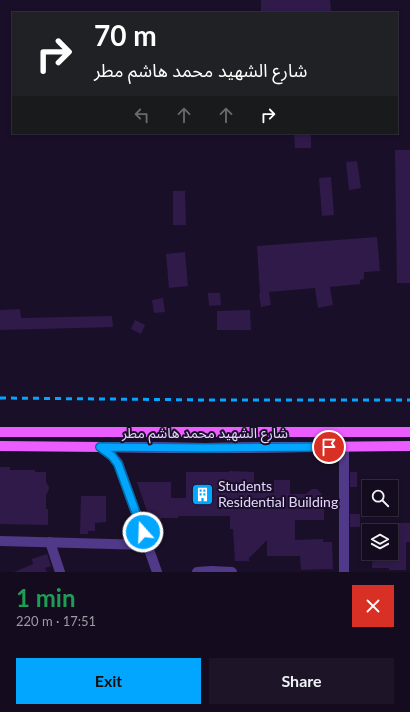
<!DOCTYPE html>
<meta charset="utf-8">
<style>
:root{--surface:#140b1e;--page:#1d1427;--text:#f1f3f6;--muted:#9d9ba4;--line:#332b3c;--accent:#02a6ff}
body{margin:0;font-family:Lato,"Noto Sans Arabic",sans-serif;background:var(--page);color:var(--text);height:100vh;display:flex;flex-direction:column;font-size:15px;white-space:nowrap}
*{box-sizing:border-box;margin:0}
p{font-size:13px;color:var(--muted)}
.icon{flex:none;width:22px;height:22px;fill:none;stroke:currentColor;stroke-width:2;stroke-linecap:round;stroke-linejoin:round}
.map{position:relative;height:572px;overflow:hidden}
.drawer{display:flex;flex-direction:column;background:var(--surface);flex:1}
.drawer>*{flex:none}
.guide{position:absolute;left:12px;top:12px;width:386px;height:122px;border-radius:0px;box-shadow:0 2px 6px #0003,0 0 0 1px var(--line);background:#202124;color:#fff;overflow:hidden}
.controls{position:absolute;left:362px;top:480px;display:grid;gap:8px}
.controls a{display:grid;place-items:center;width:36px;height:36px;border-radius:0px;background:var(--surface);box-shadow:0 2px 6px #0003,0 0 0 1px var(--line);font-size:20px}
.pin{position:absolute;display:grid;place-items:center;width:34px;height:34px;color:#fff;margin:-17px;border:2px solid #fff;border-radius:50%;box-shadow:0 1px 4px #0007}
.me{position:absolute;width:44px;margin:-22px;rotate:340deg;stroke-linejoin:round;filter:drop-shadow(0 0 3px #0008)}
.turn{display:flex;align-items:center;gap:14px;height:84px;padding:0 16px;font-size:18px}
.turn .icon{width:52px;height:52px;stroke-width:2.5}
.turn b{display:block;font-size:28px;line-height:34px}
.lanes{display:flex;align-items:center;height:38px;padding:0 16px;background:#0003;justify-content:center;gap:20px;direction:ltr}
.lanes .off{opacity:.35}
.round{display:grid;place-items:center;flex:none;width:42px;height:42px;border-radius:0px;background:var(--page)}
.summary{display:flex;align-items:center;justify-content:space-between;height:68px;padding:0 16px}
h1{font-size:24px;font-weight:700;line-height:30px;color:#1e9e55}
.cta{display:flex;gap:8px;margin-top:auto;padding:8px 16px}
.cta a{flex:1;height:46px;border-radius:0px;background:var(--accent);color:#111;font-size:16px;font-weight:700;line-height:46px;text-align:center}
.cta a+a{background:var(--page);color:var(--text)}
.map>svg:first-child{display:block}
.building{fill:#301a4a}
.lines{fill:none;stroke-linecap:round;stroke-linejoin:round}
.minor{stroke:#503988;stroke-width:10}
.major{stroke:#ec5dff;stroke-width:10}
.rail{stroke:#02a6ff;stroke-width:3;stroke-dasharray:6 5;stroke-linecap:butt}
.route-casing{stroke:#016ca6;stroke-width:10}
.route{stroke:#02a6ff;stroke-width:7}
.labels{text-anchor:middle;stroke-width:4;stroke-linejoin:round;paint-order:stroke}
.street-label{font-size:14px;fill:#e5d6ff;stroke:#1a0f28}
.poi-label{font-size:14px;fill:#e5d6ff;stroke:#1a0f28;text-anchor:start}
</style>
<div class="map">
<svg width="410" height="572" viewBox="0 0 410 572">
<rect width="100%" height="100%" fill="#1a0f28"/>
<g class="building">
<path d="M 261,0 L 330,0 L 331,13 L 261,13 Z"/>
<path d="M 294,133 L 311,133 L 311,148 L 295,148 Z"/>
<path d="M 395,150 L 410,150 L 410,283 L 397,283 Z"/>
<path d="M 357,161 L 361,188 L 349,190 L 346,162 Z"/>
<path d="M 331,177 L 334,215 L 322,216 L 319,178 Z"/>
<path d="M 173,191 L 185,191 L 186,225 L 173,225 Z"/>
<path d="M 377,237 L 380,271 L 364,272 L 364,279 L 360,280 L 360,284 L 330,287 L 333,305 L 318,308 L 315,288 L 269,292 L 271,305 L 261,307 L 259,294 L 260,294 L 257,246 Z"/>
<path d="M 185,252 L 188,286 L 169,288 L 166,254 Z"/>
<path d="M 208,293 L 220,293 L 221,305 L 209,306 Z"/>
<path d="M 163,298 L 165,312 L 154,313 L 152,300 Z"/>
<path d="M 20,309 L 21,318 L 112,316 L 113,327 L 0,330 L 0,310 Z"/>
<path d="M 250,310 L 251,330 L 217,330 L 217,311 Z"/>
<path d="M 135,320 L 145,325 L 141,334 L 131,329 Z"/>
<path d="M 0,467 L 10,467 L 10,470 L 35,470 L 35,472 L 46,472 L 46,482 L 49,487 L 49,489 L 46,495 L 46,509 L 48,509 L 48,525 L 0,524 Z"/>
<path d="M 229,471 L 254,472 L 254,493 L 274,493 L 274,480 L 290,480 L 290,494 L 306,494 L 312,489 L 317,489 L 324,497 L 324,520 L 295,520 L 295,540 L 323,539 L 323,542 L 332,542 L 333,569 L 301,570 L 300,556 L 267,556 L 267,540 L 249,558 L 249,561 L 235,561 L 233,529 L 230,529 L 230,516 L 178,516 L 178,518 L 161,518 L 161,520 L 150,520 L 137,482 L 171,482 L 171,498 L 186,498 L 186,472 L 229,472 Z"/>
<rect x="350" y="472" width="7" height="15"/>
<path d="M 81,496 L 106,496 L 106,522 L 95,523 L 95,531 L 88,531 L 88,534 L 80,534 Z"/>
<rect x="350" y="514" width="10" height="13"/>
<path d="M 382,523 L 410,523 L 410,542 L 406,542 L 406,570 L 389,570 L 389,568 L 372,568 L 373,553 L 391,553 L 391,531 L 382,531 Z"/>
<path d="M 47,554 L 51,566 L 45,568 L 47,572 L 14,572 L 33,564 L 32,559 Z"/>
</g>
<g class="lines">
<g class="minor">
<path d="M 100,447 L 112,456 L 118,463 L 157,572"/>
<path d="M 0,541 L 148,545"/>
<path d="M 50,542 L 60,572"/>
<path d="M 197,572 L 211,571 L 232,572"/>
<path d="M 344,572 L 344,446"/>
</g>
<g class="major">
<path d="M 0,432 L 410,432"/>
<path d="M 0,446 L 205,448 L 410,446"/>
</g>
<path class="rail" d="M 0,398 L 211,400 L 410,400"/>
</g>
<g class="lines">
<defs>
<path id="route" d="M 143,532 L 118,464 L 112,456 L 100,447 L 205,448 L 329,447"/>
</defs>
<use href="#route" class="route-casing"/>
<use href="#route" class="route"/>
</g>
<defs>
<symbol id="building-square" viewBox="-11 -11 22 22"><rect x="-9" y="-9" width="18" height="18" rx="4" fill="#02a6ff" stroke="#1a0f28"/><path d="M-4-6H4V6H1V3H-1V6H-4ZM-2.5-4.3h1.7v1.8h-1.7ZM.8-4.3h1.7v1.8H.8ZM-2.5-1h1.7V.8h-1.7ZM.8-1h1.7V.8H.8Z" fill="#fff"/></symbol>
</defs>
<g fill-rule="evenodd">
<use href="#building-square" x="190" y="482" width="25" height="25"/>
</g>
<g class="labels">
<g class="street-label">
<text x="205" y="438">شارع الشهيد محمد هاشم مطر</text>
</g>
<g class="poi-label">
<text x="218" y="491">Students<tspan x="218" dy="16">Residential Building</tspan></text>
</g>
</g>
</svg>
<div class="controls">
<a><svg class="icon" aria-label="search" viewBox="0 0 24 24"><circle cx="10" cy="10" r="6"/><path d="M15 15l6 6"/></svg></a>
<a><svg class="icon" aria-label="layers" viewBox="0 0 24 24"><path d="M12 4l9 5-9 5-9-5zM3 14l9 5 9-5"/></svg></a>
</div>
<div class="pin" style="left:329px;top:447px;background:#d93025"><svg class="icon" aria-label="arrive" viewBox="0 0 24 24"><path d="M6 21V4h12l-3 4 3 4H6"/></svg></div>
<svg class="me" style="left:143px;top:532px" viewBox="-20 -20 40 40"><circle r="17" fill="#02a6ff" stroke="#fff" stroke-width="3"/><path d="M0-11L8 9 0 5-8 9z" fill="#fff"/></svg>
<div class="guide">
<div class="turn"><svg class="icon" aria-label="right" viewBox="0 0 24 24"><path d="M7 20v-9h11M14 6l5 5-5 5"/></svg><div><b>70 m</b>شارع الشهيد محمد هاشم مطر</div></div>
<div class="lanes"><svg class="icon off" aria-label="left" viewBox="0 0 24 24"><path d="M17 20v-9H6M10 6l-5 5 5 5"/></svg><svg class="icon off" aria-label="ahead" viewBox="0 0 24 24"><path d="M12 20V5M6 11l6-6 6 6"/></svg><svg class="icon off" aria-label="ahead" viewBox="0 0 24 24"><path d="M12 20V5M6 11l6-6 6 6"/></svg><svg class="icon" aria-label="right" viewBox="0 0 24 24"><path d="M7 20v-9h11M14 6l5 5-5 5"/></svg></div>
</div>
</div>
<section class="drawer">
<div class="summary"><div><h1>1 min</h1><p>220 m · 17:51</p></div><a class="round" style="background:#d93025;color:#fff"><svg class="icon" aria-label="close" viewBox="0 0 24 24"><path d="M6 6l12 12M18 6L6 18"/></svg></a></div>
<div class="cta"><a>Exit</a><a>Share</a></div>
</section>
